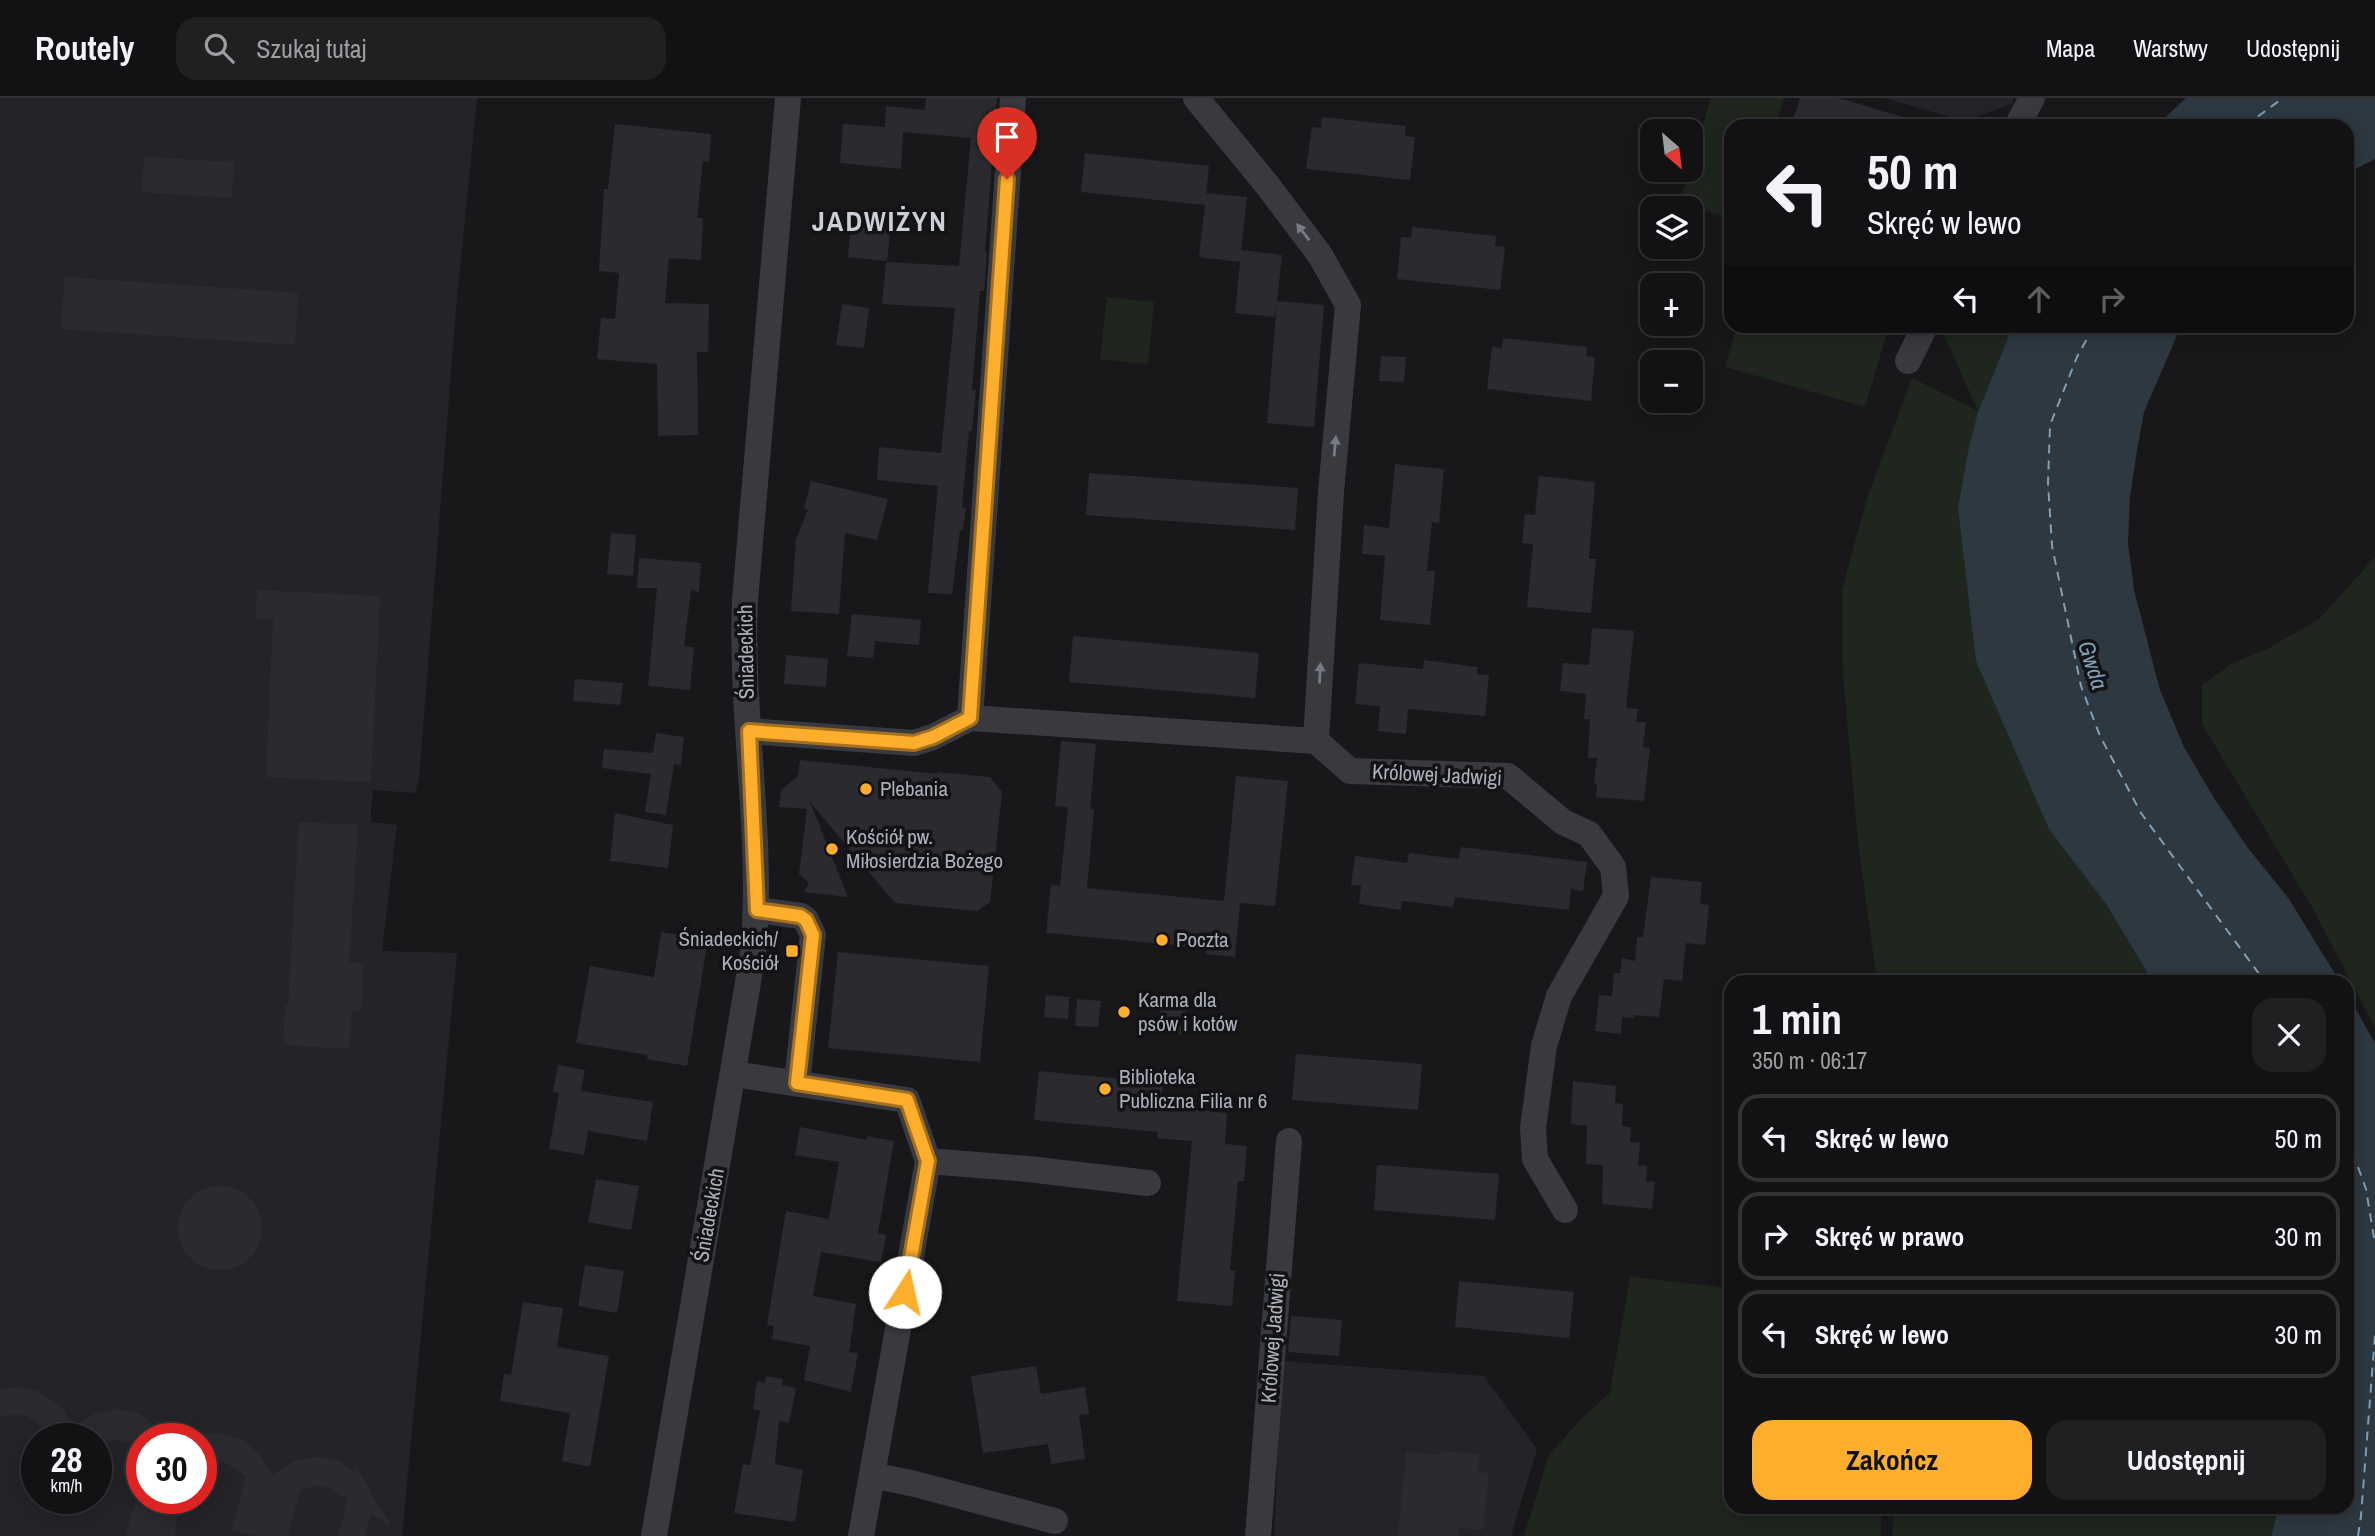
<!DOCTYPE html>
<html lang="pl">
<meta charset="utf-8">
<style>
:root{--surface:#121214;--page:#1f2022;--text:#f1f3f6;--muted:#9c9ea0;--line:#313234;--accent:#feae2d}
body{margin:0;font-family:"Archivo Narrow",sans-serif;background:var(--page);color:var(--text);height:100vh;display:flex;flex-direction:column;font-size:26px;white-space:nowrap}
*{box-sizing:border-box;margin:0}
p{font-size:23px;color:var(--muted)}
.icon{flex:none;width:38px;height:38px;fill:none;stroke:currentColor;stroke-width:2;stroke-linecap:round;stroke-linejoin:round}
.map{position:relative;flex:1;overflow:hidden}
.side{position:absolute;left:1724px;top:877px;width:630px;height:539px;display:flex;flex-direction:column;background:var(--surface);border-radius:21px;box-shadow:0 4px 18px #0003,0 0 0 2px var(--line)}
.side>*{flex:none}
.top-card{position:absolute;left:1724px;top:21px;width:630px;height:214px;border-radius:21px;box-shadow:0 4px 18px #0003,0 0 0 2px var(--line);background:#121214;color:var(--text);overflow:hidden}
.needle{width:46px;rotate:152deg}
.buttons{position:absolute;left:1640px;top:21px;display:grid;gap:14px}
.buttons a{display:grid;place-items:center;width:63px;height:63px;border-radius:14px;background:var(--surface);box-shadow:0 4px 18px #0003,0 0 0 2px var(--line);font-size:35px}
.speed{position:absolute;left:21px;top:1325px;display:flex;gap:14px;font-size:35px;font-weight:700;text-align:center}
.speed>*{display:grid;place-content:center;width:91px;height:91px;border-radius:50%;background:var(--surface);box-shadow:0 4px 18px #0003,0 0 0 2px var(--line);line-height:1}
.speed small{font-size:18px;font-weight:400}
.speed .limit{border:10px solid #d22;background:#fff;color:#111}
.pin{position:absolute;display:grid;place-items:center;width:60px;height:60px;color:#fff;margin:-72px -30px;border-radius:50% 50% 50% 0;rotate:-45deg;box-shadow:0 0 7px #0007}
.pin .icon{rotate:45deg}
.me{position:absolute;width:77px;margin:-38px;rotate:10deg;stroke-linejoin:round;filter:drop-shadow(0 0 5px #0008)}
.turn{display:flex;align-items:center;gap:24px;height:147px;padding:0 28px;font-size:32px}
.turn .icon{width:91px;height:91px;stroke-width:2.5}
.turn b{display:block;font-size:49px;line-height:60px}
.lanes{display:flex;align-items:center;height:66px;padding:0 28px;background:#0003;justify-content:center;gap:35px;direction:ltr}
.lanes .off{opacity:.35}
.round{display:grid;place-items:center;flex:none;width:74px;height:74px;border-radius:21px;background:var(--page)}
.overview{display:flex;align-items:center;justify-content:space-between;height:119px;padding:0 28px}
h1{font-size:42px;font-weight:800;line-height:52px}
.action{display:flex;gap:14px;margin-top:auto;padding:14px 28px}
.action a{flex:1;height:80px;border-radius:21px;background:var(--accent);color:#111;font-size:28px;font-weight:800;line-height:80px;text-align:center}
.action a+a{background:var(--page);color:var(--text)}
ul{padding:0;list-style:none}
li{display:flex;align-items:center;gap:21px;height:88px;margin:0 14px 10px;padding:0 14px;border:4px solid var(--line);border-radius:21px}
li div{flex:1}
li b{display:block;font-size:26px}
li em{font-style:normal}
header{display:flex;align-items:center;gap:42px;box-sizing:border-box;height:98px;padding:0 35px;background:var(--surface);border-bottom:2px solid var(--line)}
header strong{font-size:33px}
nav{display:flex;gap:38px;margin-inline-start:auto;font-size:24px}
.search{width:490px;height:63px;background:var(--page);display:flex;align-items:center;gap:18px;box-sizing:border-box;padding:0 24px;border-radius:21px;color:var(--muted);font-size:26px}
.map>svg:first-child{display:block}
.built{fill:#242428;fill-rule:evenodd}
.green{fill:#1e261e}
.water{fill:#2d3840}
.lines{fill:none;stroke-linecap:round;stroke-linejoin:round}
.ferry{stroke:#7fa0b8;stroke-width:2;stroke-dasharray:9 7;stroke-linecap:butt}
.building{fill:#2b2b2f}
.street{stroke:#393a40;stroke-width:26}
.oneway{fill:#777b84}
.route-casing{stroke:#a5711d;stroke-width:18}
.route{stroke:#feae2d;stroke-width:12}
.poi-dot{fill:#feae2d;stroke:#131316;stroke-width:2.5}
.labels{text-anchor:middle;stroke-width:7;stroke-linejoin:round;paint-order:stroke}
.street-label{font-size:21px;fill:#aab0bb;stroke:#131316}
.poi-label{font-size:21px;fill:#aab0bb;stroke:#131316;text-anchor:start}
.water-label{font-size:23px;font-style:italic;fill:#7fa0b8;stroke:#131316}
.district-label{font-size:28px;font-weight:bold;letter-spacing:2px;fill:#cbcfd7;stroke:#131316}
</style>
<header>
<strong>Routely</strong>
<div class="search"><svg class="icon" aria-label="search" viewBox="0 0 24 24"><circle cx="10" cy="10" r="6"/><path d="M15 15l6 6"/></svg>Szukaj tutaj</div>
<nav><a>Mapa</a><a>Warstwy</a><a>Udostępnij</a></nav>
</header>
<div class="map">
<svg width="2375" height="1438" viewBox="0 0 2375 1438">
<rect width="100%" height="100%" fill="#18181b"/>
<g class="built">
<path d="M 0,0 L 477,0 L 456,211 L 419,681 L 415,695 L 373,692 L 371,712 L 371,724 L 397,727 L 382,853 L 457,855 L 402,1438 L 0,1438 ZM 37,1340 L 96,1340 L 96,1400 L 37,1400 ZM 142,1340 L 201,1340 L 201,1400 L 142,1400 Z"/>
<path d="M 1884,0 L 2014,0 L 2012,6 L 1964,23 Z"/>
<path d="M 1282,1263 L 1484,1278 L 1537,1351 L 1511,1438 L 1274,1438 Z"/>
</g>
<g class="green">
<path d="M 1711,0 L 1784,0 L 1776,28 L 1731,28 L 1731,120 L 1679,105 Z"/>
<path d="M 1107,199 L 1154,204 L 1148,266 L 1100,261 Z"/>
<path d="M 1737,228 L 1889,228 L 1865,309 L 1725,269 Z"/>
<path d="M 1940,228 L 2013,228 L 2000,262 L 2106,806 L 2153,884 L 1877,884 L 1858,744 L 1843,576 L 1842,493 L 1866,403 L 1912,280 L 1978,313 Z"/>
<path d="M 2375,459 L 2375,930 L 2312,809 L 2202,626 L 2202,587 L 2231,566 L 2269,550 L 2319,521 Z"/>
<path d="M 1630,1179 L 1731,1190 L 1731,1409 L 1881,1409 L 1881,1438 L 1524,1438 L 1549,1357 L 1584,1318 L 1610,1295 Z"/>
<path d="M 1894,1409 L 2279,1409 L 2271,1438 L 1892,1438 Z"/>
</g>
<g class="water">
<path d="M 2186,0 L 2375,0 L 2375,61 L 2347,75 L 2347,28 L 2156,28 Z"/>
<path d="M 2013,228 L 2181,228 L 2144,314 L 2136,358 L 2130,399 L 2128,445 L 2134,492 L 2160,592 L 2184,649 L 2214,700 L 2248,750 L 2289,801 L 2340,884 L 2153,884 L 2106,806 L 2049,731 L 1976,563 L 1958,410 L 1968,354 L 1978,314 Z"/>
<path d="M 2347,896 L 2375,945 L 2375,1438 L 2271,1438 L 2279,1409 L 2347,1409 Z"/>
</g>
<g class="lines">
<g class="ferry">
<path d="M 2245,28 L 2283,0"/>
<path d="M 2094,228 L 2077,259 L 2050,327 L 2048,385 L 2052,448 L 2081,588 L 2100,638 L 2141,715 L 2265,884"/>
<path d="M 2347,1039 L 2366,1091 L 2375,1146"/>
<path d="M 2358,1438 L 2361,1418 L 2375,1237"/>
</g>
</g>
<g class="building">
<path d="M 926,0 L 997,0 L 985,154 L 987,154 L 984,193 L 980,193 L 972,292 L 976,292 L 972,333 L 969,333 L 962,409 L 966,410 L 963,432 L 960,432 L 952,496 L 928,495 L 938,388 L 877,382 L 879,349 L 941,355 L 955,210 L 882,206 L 886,164 L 959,168 L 971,40 L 903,34 L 901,71 L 840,65 L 843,26 L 885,29 L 886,8 L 925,12 Z"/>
<path d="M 1800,0 L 1839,0 L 1913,22 L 1912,28 L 1791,28 Z"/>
<path d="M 1322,19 L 1406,28 L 1405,38 L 1415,39 L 1410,82 L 1306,71 L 1312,29 L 1321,30 Z"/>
<path d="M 615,26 L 711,36 L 709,64 L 703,63 L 697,120 L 703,120 L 701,162 L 669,160 L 665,205 L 709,206 L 708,254 L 697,254 L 698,337 L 658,338 L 657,266 L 597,261 L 601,220 L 615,221 L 619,175 L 599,173 L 604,91 L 608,91 Z"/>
<path d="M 1085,55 L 1209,68 L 1206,95 L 1247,99 L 1241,152 L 1282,157 L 1277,203 L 1324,207 L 1314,329 L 1267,325 L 1277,204 L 1275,219 L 1235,215 L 1240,164 L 1199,159 L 1205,107 L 1081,94 Z"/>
<path d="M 144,59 L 234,64 L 232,100 L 142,94 Z"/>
<path d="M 852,117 L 891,122 L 887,163 L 848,159 Z"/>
<path d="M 1412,129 L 1496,138 L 1495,148 L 1505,149 L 1500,192 L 1397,181 L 1401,139 L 1411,140 Z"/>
<path d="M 65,179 L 298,195 L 295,247 L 61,231 Z"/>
<path d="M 842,206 L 869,210 L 864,250 L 836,247 Z"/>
<path d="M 1503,240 L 1587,249 L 1586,258 L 1595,259 L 1591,303 L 1487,291 L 1492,249 L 1502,250 Z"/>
<path d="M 1381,258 L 1406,259 L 1404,284 L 1379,283 Z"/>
<path d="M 1395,366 L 1444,371 L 1439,425 L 1432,424 L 1427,473 L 1435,473 L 1430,527 L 1380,522 L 1385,458 L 1362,456 L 1364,427 L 1389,430 Z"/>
<path d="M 1089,375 L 1298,390 L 1295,432 L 1086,417 Z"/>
<path d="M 1539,378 L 1595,384 L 1589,461 L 1596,461 L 1591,515 L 1527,509 L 1533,446 L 1522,445 L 1525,416 L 1535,417 Z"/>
<path d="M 811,383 L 888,401 L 877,442 L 845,435 L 839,516 L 791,513 L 796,441 L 808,412 L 804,411 Z"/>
<path d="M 611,435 L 636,437 L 633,478 L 607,476 Z"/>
<path d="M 639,460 L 701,465 L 699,494 L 691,492 L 684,548 L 694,549 L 690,592 L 648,588 L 657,490 L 637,490 Z"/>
<path d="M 257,492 L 380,498 L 371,684 L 266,679 L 273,520 L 255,520 Z"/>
<path d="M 852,516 L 921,522 L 919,547 L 875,543 L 873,560 L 847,558 Z"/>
<path d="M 1592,530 L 1634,533 L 1626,610 L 1638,611 L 1636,624 L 1646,624 L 1643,649 L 1650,650 L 1644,703 L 1596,699 L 1597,686 L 1594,685 L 1597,660 L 1588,660 L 1590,621 L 1584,621 L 1586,596 L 1560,593 L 1563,565 L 1589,567 Z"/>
<path d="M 1073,538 L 1259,555 L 1255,600 L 1069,584 Z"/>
<path d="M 786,557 L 828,561 L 826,589 L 784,586 Z"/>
<path d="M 1424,562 L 1478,569 L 1477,576 L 1489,577 L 1485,618 L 1408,611 L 1406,636 L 1378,633 L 1380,608 L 1355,606 L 1359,565 L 1423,571 Z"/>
<path d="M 575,581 L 623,585 L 620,607 L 573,603 Z"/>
<path d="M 656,635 L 684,639 L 681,667 L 674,666 L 666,717 L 645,714 L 651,676 L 602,670 L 604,651 L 653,655 Z"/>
<path d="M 1061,643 L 1096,646 L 1090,711 L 1094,712 L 1087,790 L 1224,803 L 1236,678 L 1288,683 L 1275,808 L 1240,805 L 1235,859 L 1206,856 L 1206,850 L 1046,835 L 1051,787 L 1060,788 L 1068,709 L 1055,708 Z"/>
<path d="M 800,662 L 937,676 L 937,674 L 990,679 L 1002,694 L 990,804 L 977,813 L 895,805 L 810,704 L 848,799 L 804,794 L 809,785 L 799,776 L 807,711 L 779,709 L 781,692 L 798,678 Z"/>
<path d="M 615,715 L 673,727 L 668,770 L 610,763 Z"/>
<path d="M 299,724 L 358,727 L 349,865 L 364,865 L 361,913 L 352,912 L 349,951 L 283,947 L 285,908 L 288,908 Z"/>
<path d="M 1461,749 L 1587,764 L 1583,793 L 1571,791 L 1569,812 L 1455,799 L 1453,809 L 1402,803 L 1401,812 L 1359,806 L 1361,788 L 1351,787 L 1355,758 L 1407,765 L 1409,755 L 1459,761 Z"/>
<path d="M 1651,779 L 1702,784 L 1700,806 L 1709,807 L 1705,847 L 1686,845 L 1682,883 L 1664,881 L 1659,919 L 1634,917 L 1634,920 L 1622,919 L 1621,936 L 1595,933 L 1599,897 L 1612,898 L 1614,875 L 1620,875 L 1622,860 L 1635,863 L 1637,839 L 1643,839 Z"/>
<path d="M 661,834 L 708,841 L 687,968 L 647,961 L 648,957 L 576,945 L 590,868 L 654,879 Z"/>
<path d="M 838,854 L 989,868 L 980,964 L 828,950 Z"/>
<path d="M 1046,897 L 1069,899 L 1068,921 L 1044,919 Z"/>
<path d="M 1077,901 L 1101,903 L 1098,929 L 1075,928 Z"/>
<path d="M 1160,910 L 1187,912 L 1185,936 L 1158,934 Z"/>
<path d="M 1296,956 L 1422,966 L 1418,1012 L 1292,1002 Z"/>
<path d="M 558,967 L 585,972 L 581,993 L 653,1004 L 647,1043 L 588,1033 L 584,1057 L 549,1051 L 559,995 L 553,994 Z"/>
<path d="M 1039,973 L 1163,985 L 1160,1008 L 1227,1015 L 1225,1046 L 1247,1048 L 1244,1083 L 1238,1083 L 1230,1172 L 1235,1173 L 1232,1208 L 1177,1203 L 1192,1043 L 1157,1040 L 1158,1034 L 1034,1022 Z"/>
<path d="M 1573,983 L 1616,988 L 1615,1005 L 1623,1006 L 1622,1028 L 1631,1029 L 1630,1044 L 1640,1045 L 1638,1067 L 1647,1068 L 1646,1083 L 1655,1084 L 1652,1111 L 1602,1106 L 1603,1067 L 1586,1066 L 1587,1028 L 1571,1026 Z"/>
<path d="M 800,1029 L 867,1042 L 867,1038 L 894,1043 L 878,1135 L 886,1137 L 881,1164 L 821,1154 L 813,1198 L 856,1206 L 849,1254 L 858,1255 L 851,1294 L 804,1282 L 810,1248 L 772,1241 L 774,1228 L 767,1227 L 786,1113 L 829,1121 L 839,1064 L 795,1057 Z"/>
<path d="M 1377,1067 L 1499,1076 L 1495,1122 L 1374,1112 Z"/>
<path d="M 596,1081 L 639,1088 L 631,1132 L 588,1124 Z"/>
<circle cx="220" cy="1130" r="42"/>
<path d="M 585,1167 L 624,1173 L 617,1215 L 578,1208 Z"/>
<path d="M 1459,1183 L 1574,1194 L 1569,1240 L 1455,1229 Z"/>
<path d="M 523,1204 L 563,1210 L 557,1249 L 609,1258 L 590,1369 L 562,1363 L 570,1315 L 500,1303 L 504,1276 L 511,1277 Z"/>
<path d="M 1291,1218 L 1342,1222 L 1339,1258 L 1288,1254 Z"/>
<path d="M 1036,1268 L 1041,1296 L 1085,1289 L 1089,1316 L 1079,1317 L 1085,1361 L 1051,1366 L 1048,1346 L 983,1355 L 971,1278 Z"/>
<path d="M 766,1278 L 783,1281 L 782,1287 L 796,1290 L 789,1325 L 779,1323 L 775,1366 L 803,1372 L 795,1424 L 734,1415 L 743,1366 L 750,1367 L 760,1313 L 753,1311 L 757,1283 L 765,1285 Z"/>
<path d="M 18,1289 L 37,1293 L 62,1310 L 74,1329 L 93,1316 L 119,1311 L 140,1316 L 171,1340 L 142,1340 L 142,1347 L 119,1342 L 96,1344 L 96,1340 L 42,1340 L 45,1331 L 28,1319 L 18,1316 L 0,1319 L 0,1292 Z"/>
<path d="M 219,1335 L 240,1341 L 260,1356 L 273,1377 L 294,1363 L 318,1359 L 340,1363 L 355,1374 L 356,1369 L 391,1428 L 371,1416 L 365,1438 L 338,1438 L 348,1401 L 330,1390 L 319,1387 L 300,1392 L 288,1438 L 256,1438 L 232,1432 L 246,1378 L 228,1366 L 217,1364 L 201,1366 L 201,1337 Z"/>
<path d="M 1440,1353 L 1479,1356 L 1478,1374 L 1489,1375 L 1483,1432 L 1459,1430 L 1459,1438 L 1398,1438 L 1406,1354 L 1440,1357 Z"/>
<path d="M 136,1400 L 180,1400 L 175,1438 L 126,1438 Z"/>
</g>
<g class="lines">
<g class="street">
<path d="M 1196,0 L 1268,88 L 1320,157 L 1348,207 L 1331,394 L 1316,643"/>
<path d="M 2017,28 L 2032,0"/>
<path d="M 1908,263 L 1925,228"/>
<path d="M 970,620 L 1013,0"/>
<path d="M 749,633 L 914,645 L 933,639 L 970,620 L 1316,643 L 1350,673 L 1508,678 L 1563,724 L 1589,736 L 1613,769 L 1616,798 L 1559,898 L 1544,948 L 1533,1030 L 1535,1061 L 1565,1112"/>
<path d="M 757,812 L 801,818 L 806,822 L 813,837 L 797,985"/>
<path d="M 733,976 L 907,1002 L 928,1063 L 861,1438"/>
<path d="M 928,1063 L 1028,1071 L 1148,1085"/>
<path d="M 872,1377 L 915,1386 L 1055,1423"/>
<path d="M 654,1438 L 753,855 C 764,738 740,620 745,502 L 788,0"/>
<path d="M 1258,1438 L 1289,1043"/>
</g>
</g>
<defs><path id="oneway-solid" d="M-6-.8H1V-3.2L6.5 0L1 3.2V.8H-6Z" transform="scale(1.75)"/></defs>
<g class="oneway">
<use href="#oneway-solid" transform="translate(1303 134) rotate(-127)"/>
<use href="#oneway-solid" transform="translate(1335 348) rotate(-85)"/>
<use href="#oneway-solid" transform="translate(1320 575) rotate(-87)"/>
</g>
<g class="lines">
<defs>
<path id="route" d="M 905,1194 L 928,1063 L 907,1002 L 797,985 L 813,837 L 806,822 L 800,818 L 757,812 L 749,633 L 914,645 L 933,639 L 970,620 L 1007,81"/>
</defs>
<use href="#route" class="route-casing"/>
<use href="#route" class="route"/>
</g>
<g class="poi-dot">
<circle cx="866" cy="691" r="7"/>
<circle cx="832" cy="751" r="7"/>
<circle cx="1162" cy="842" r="7"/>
<rect x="785" y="846" width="14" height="14" rx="3.5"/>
<circle cx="1124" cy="914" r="7"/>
<circle cx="1105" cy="991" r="7"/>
</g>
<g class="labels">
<g class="street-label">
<text transform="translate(746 554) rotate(-91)" y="7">Śniadeckich</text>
<text transform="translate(1437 677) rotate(3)" y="7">Królowej Jadwigi</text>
<text transform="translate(709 1117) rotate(-80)" y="7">Śniadeckich</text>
<text transform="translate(1273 1240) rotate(-86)" y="7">Królowej Jadwigi</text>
</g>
<g class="poi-label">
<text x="880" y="698">Plebania</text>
<text x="846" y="746">Kościół pw.<tspan x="846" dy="24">Miłosierdzia Bożego</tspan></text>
<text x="778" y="848" text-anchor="end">Śniadeckich/<tspan x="778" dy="24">Kościół</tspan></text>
<text x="1176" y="849">Poczta</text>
<text x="1138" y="909">Karma dla<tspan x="1138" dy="24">psów i kotów</tspan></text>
<text x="1119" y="986">Biblioteka<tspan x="1119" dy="24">Publiczna Filia nr 6</tspan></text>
</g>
<g class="water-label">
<text transform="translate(2093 567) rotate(72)" y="8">Gwda</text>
</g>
<g class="district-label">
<text x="880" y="133">JADWIŻYN</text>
</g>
</g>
</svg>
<div class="buttons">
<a><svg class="needle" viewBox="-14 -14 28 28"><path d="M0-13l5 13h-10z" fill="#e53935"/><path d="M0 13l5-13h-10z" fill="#9c9ea0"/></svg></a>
<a><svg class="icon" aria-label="layers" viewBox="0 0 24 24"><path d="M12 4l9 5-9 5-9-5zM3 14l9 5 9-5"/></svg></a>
<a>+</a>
<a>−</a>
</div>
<div class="speed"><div>28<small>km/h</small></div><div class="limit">30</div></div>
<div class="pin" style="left:1007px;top:81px;background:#d93025"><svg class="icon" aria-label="arrive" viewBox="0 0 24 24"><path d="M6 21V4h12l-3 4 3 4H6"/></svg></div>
<svg class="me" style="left:905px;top:1194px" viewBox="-20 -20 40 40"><circle r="19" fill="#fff"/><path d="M0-13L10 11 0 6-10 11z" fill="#feae2d"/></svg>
<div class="top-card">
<div class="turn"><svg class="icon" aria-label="left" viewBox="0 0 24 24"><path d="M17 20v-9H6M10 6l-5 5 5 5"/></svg><div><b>50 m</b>Skręć w lewo</div></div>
<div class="lanes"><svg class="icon" aria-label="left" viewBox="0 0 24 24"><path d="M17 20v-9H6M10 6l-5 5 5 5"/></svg><svg class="icon off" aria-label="ahead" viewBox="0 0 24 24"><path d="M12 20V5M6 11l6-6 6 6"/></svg><svg class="icon off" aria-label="right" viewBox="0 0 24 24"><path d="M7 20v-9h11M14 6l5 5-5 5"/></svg></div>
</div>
<section class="side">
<div class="overview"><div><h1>1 min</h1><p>350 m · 06:17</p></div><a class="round"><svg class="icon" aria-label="close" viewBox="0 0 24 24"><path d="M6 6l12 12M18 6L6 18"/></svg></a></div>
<ul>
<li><svg class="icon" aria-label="left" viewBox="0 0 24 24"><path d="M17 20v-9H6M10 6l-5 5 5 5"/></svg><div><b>Skręć w lewo</b></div><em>50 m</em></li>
<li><svg class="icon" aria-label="right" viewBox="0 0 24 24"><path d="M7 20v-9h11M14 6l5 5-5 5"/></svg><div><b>Skręć w prawo</b></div><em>30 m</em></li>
<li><svg class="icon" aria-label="left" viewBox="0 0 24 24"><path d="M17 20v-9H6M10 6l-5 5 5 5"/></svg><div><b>Skręć w lewo</b></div><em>30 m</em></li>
</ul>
<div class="action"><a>Zakończ</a><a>Udostępnij</a></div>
</section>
</div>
